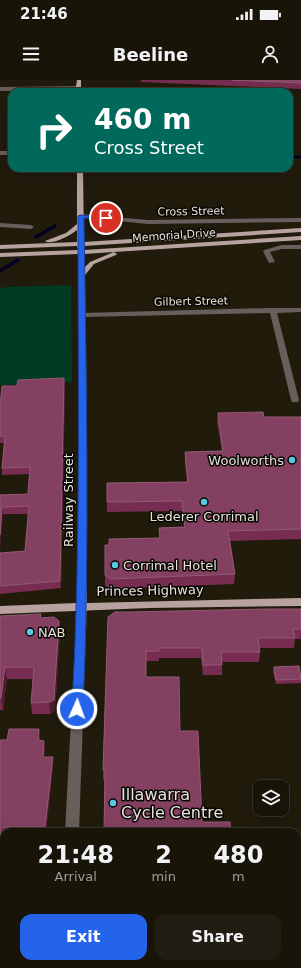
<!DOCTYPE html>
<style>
:root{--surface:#181408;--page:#211d12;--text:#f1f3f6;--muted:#9f9e9c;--line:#363329;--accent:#2563eb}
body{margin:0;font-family:"DejaVu Sans",sans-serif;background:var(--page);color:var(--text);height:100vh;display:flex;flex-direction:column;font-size:15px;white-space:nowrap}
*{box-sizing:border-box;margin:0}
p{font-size:13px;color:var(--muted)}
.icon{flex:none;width:22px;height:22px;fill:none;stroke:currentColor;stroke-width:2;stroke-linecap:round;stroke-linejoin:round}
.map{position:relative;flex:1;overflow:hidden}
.drawer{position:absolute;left:0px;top:748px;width:301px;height:140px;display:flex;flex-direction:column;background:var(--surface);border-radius:12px 12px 0 0;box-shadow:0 4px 16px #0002,0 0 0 1px var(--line)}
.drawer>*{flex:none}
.banner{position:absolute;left:8px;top:8px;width:285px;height:84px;border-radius:12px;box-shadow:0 4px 16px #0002,0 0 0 1px var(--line);background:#00695c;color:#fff;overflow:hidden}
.buttons{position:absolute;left:253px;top:700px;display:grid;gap:8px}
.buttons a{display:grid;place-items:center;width:36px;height:36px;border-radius:8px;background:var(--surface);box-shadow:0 4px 16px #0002,0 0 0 1px var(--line);font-size:20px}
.pin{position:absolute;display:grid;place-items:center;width:34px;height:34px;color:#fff;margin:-17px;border:2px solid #fff;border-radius:50%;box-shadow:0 1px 4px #0007}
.me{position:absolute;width:44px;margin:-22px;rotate:2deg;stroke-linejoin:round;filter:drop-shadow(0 0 3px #0008)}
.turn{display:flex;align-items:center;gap:14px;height:84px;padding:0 20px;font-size:18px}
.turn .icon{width:52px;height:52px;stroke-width:2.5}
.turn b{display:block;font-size:28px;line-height:34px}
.eta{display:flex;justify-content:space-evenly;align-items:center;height:68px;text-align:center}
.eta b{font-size:24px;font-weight:700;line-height:28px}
.cta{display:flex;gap:8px;margin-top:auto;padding:8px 20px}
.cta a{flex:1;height:46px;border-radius:12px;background:var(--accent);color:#fff;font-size:16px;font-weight:700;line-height:46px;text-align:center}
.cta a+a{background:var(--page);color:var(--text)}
.status{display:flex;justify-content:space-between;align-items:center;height:28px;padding:0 20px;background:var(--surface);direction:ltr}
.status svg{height:11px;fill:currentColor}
header{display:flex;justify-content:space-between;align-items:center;height:52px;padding:0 20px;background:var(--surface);font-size:18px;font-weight:700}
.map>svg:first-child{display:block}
.green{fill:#003c23}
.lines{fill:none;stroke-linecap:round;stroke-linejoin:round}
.stream-far1{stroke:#000025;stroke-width:2.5}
.stream{stroke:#000025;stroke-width:3.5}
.minor{fill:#685e5c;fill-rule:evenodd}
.major{fill:#b7a29f;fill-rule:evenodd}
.wall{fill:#772d51}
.shaded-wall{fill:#4f1d2f}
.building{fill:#834060;stroke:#935a73}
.route{fill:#2563eb;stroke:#184099}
.poi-dot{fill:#56c9e1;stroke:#080602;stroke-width:1.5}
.labels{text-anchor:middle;stroke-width:3;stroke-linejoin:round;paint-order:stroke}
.far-street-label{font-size:11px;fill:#e6e3d9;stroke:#080602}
.poi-label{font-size:13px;fill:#e6e3d9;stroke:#080602;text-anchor:start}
.street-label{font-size:13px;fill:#e6e3d9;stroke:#080602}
.near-poi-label{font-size:16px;fill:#e6e3d9;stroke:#080602;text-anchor:start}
</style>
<div class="status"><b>21:46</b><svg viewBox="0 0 49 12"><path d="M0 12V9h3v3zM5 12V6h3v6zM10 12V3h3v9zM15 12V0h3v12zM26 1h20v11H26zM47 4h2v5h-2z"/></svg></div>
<header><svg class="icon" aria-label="menu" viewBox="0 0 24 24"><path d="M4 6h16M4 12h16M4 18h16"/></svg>Beeline<svg class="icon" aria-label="person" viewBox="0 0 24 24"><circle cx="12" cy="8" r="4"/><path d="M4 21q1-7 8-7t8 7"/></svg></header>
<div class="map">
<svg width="301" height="888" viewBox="0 0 301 888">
<rect width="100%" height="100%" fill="#201b0b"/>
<path class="green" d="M 71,205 L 72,302 L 0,305 L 0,209 L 6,207 Z"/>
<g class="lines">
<path class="stream-far1" d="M 289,77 L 301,77"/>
<g class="stream">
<path d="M 36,157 L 55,146"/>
<path d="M 0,191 L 18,180"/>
</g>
<g class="minor">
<path d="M 0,7 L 78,6 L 81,8 L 78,10 L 0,11 Z"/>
<rect x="0" y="71" width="12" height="4"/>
<path d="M 81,134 L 148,140 L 301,138 L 301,142 L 148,144 L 79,137 L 78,136 Z"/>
<path d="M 0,143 L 31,145 L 34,147 L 31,149 L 0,147 Z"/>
<path d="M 282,165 L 301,165 L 301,169 L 282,169 L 270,172 L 275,182 L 269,183 L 263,171 L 264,170 Z"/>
<path d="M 270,228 L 301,228 L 301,232 L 277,233 L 299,320 L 298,322 L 292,322 L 291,320 L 270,233 L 82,237 L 78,235 L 82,233 Z"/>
<path d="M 82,522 L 86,523 L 87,526 L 79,752 L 65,752 L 77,526 L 78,523 Z"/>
<rect x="297" y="811" width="4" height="12"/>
<path d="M 4,822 L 4,834 L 0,835 L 0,823 Z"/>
<path d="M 162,884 L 176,884 L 177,888 L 161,888 Z"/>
</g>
<g class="major">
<path d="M 77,0 L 81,0 L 81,12 L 75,12 Z"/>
<path d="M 77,88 L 83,88 L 84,162 L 301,148 L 301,152 L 84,166 L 84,170 L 301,156 L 301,160 L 114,172 L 117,174 L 116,175 L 94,184 L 85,195 L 87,344 L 87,523 L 301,518 L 301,526 L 149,528 L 0,534 L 0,526 L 77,523 L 79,344 L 78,174 L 0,177 L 0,173 L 78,170 L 77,166 L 0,169 L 0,165 L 77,162 L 77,150 C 71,155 51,166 45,161 L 66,153 L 77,144 ZM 114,172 L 90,182 L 85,187 L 84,174 Z"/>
</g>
</g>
<g class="wall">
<path d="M 141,0 L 301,0 L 301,9 L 141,2 Z"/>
<path d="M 64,298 L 65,305 L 61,508 L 0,514 L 0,473 L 25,471 L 28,434 L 3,434 L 0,415 L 28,414 L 29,394 L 2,395 L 2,388 L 4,363 L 0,363 L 0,326 L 17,306 Z"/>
<path d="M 218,333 L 264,337 L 301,337 L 301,459 L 230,461 L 235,494 L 234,504 L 110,509 L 105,506 L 105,495 L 109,465 L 159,458 L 159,448 L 184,447 L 182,431 L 107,432 L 107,403 L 187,402 L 185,382 L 185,372 L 222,371 L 217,342 Z"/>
<path d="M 301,529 L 301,559 L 295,559 L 294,568 L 259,568 L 260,572 L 259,582 L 222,582 L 222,595 L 203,595 L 201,578 L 159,578 L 159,581 L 146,581 L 104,752 L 105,700 L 103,700 L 103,690 L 108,537 Z"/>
<path d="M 0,536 L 41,538 L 59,541 L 60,552 L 55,631 L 50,634 L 32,634 L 31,623 L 33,599 L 7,599 L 3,630 L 0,630 Z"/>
<path d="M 274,587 L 301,597 L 301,603 L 276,604 L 273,591 Z"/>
<path d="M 39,649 L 40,660 L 45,668 L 44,677 L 53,684 L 46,752 L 4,752 L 4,755 L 2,755 L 0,775 L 0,660 L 7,660 Z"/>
</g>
<g class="shaded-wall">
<path d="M 64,298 L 65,305 L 61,508 L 60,501 Z"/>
<path d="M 2,427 L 3,434 L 0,472 L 0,455 Z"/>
<path d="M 59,541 L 60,552 L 55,631 L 50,634 L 49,622 Z"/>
<path d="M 5,587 L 7,599 L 3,630 L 1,618 Z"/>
<path d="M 39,649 L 40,656 L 39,667 L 38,660 Z"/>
<path d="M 44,661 L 45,668 L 43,684 L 43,677 Z"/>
<path d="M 53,677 L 53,684 L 46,752 L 45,747 Z"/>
<path d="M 1,747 L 2,755 L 0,775 L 0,758 Z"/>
</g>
<g class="building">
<path d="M 232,0 L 301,0 L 301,3 Z"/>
<path d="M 64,298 L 60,501 L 0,506 L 0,473 L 25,471 L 29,426 L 2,427 L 0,455 L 0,415 L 28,414 L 30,387 L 2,388 L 5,356 L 0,356 L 0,326 L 2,306 L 17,306 L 18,300 Z"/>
<path d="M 263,332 L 264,337 L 301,337 L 301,449 L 228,451 L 235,494 L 110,499 L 105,495 L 105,465 L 109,465 L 109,459 L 160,458 L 159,448 L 185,447 L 182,421 L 107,422 L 107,403 L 188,402 L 185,372 L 223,371 L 218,333 Z"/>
<path d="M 266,529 L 301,529 L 301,549 L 293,549 L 295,558 L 258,558 L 260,572 L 221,572 L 222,585 L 203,585 L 202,568 L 159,568 L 159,571 L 146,571 L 146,597 L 179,597 L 180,651 L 198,651 L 202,742 L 230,742 L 231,752 L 104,752 L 105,690 L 103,690 L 108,537 L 115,532 L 129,532 Z"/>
<path d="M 41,534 L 40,538 L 54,537 L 59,541 L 54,620 L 49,622 L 31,623 L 34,587 L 5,587 L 1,618 L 0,618 L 0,536 Z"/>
<path d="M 299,586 L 301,599 L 276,600 L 274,587 Z"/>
<path d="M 9,649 L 39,649 L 38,660 L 44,661 L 43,677 L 53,677 L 45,747 L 1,747 L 0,758 L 0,660 L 7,660 Z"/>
</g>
<path class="route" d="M 81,135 L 109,138 L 106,140 L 84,138 C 86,302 90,466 83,629 L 77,633 L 72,629 C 81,465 78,301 78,136 Z"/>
<g class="poi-dot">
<circle cx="292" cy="380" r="4"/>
<circle cx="204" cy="422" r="4"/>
<circle cx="115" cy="485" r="4"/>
<circle cx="30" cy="552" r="4"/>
<circle cx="113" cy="723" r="4"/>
</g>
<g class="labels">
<g class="far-street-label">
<text transform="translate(191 131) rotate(-1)" y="4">Cross Street</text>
<text transform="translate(174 155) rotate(-4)" y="4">Memorial Drive</text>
<text transform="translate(191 221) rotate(-1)" y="4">Gilbert Street</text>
</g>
<g class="poi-label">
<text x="284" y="385" text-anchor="end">Woolworths</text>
<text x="204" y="441" text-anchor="middle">Lederer Corrimal</text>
<text x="123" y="490">Corrimal Hotel</text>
<text x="38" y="557">NAB</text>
</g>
<g class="street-label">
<text transform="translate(68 420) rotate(-90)" y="5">Railway Street</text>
<text transform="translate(150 510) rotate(-1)" y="5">Princes Highway</text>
</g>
<g class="near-poi-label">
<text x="121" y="720">Illawarra<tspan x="121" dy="18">Cycle Centre</tspan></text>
</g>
</g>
</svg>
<div class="buttons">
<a><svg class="icon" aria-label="layers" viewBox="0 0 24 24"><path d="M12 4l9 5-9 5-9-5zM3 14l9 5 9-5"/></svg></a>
</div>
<div class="pin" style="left:106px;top:138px;background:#d93025"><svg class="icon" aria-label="arrive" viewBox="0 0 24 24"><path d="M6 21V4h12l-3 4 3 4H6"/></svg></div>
<svg class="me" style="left:77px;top:629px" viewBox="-20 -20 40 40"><circle r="17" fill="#2563eb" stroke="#fff" stroke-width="3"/><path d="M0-11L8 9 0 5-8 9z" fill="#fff"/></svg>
<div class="banner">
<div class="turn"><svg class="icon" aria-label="right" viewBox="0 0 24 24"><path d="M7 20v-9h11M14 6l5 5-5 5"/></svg><div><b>460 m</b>Cross Street</div></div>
</div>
<section class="drawer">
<div class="eta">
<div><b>21:48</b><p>Arrival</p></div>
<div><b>2</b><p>min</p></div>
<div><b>480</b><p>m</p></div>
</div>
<div class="cta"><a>Exit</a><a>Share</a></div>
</section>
</div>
